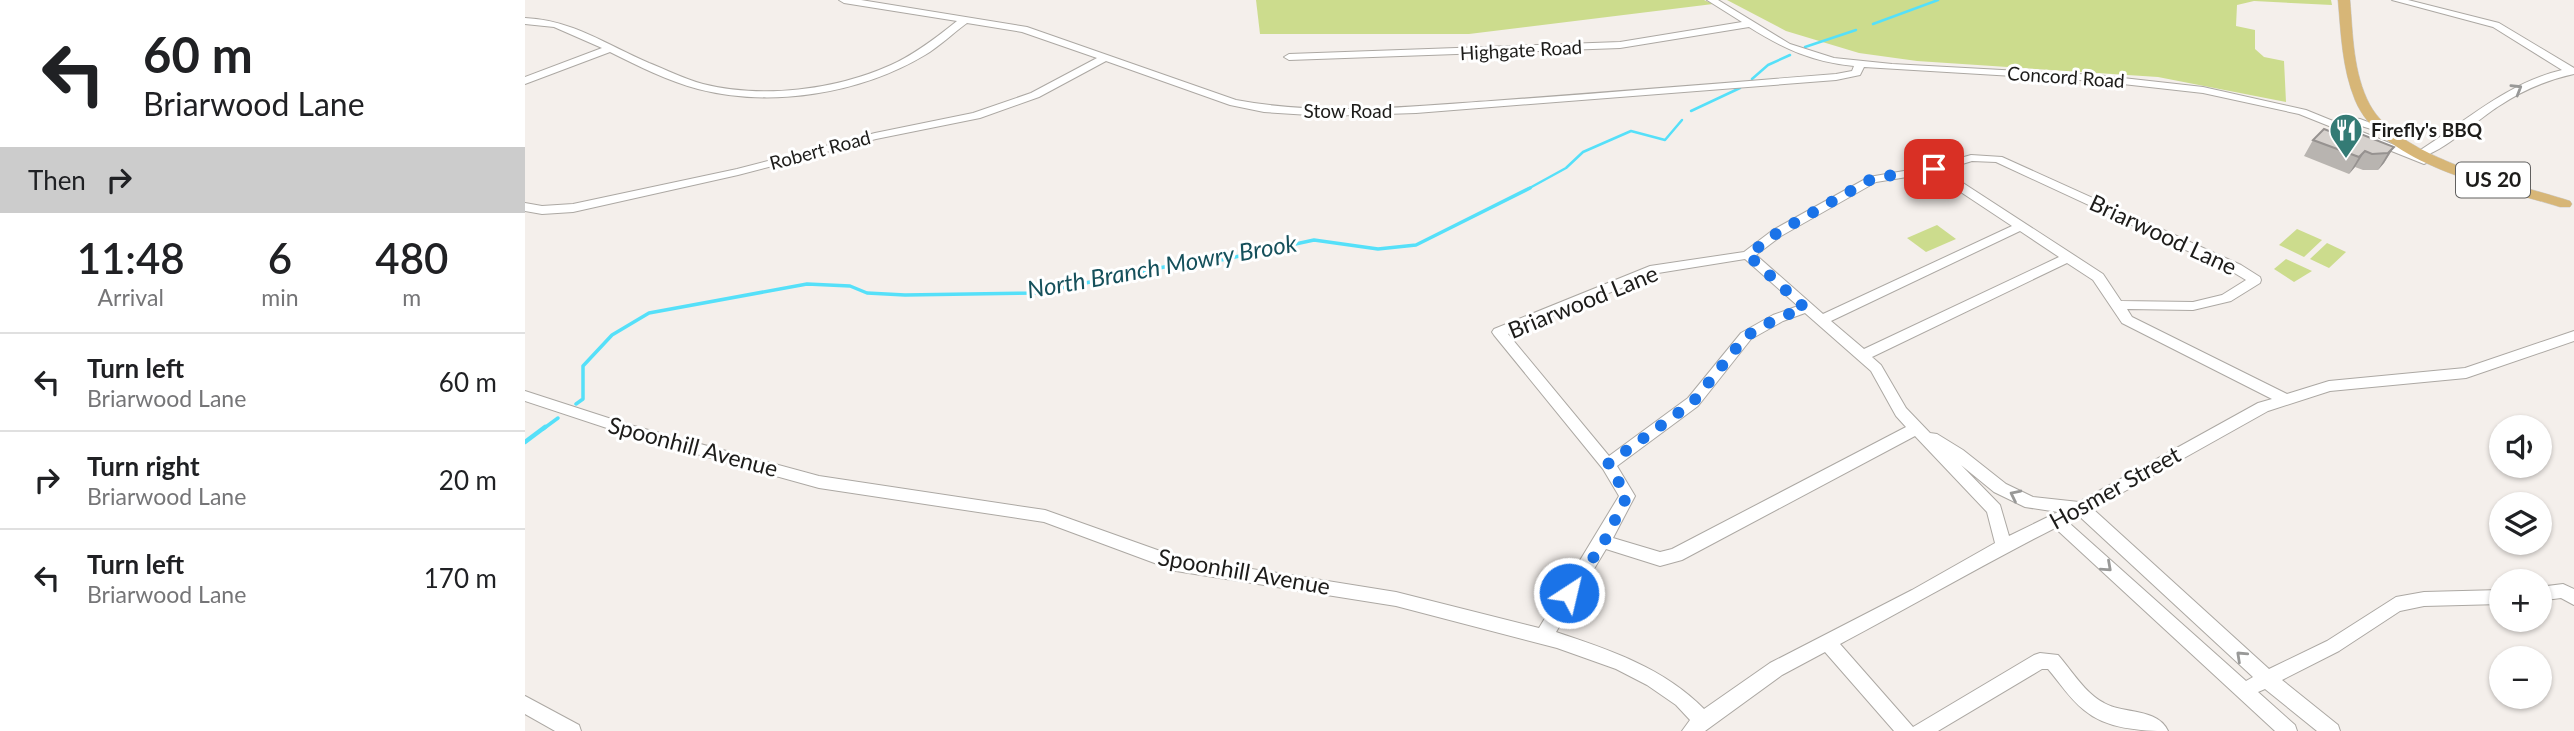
<!DOCTYPE html>
<meta charset="utf-8">
<style>
:root{--surface:#fff;--page:#f6f6f6;--text:#202124;--muted:#757577;--line:#e0e0e0}
body{margin:0;font-family:Lato,sans-serif;background:var(--page);color:var(--text);height:100vh;display:flex;flex-direction:column;font-size:26px;white-space:nowrap}
*{box-sizing:border-box;margin:0}
p{font-size:23px;color:var(--muted)}
.icon{flex:none;width:38px;height:38px;fill:none;stroke:currentColor;stroke-width:2;stroke-linecap:round;stroke-linejoin:round}
.map{position:relative;flex:1;overflow:hidden}
.side{display:flex;flex-direction:column;background:var(--surface);width:525px}
.side>*{flex:none}
.guide{background:#fff;color:var(--text);overflow:hidden}
.controls{position:absolute;left:1964px;top:415px;display:grid;gap:14px}
.controls a{display:grid;place-items:center;width:63px;height:63px;border-radius:50%;background:var(--surface);box-shadow:0 2px 5px #0004;font-size:35px}
.pin{position:absolute;display:grid;place-items:center;width:60px;height:60px;color:#fff;margin:-30px;border-radius:14px;box-shadow:0 4px 10px #0006}
.me{position:absolute;width:77px;margin:-38px;rotate:35deg;stroke-linejoin:round;filter:drop-shadow(0 0 5px #0008)}
.turn{display:flex;align-items:center;gap:24px;height:147px;padding:0 28px;font-size:32px}
.turn .icon{width:91px;height:91px;stroke-width:2.5}
.turn b{display:block;font-size:49px;line-height:60px}
.then{display:flex;align-items:center;height:66px;padding:0 28px;background:#0003;gap:14px;font-size:26px}
.eta{display:flex;justify-content:space-evenly;align-items:center;height:119px;text-align:center}
.eta b{font-size:42px;font-weight:600;line-height:49px}
ul{padding:0;list-style:none}
li{display:flex;align-items:center;gap:21px;height:98px;padding:0 28px;border-top:2px solid var(--line)}
li div{flex:1}
li b{display:block;font-size:26px}
li em{font-style:normal}
main{display:flex;flex:1;min-height:0}
.map>svg:first-child{display:block}
.green{fill:#ccdc8d}
.lines{fill:none;stroke-linecap:round;stroke-linejoin:round}
.stream-far2{stroke:#55e0f9;stroke-width:2.5}
.stream-far1{stroke:#55e0f9;stroke-width:3.5}
.stream{stroke:#55e0f9;stroke-width:4.5}
.minor-casing{stroke:#aca8a3;stroke-width:2}
.major-casing{stroke:#cdcdcd;stroke-width:1}
.minor{fill:#fff;fill-rule:evenodd}
.major{fill:#d7b677;fill-rule:evenodd}
.wall{fill:#b8b4b0}
.shaded-wall{fill:#969290}
.building{fill:#d6d1cd;stroke:#969290;stroke-width:2}
.oneway{stroke:#999998}
.route{stroke:#1a73e8;stroke-width:12;stroke-dasharray:0 21.6}
.labels{text-anchor:middle;stroke-width:6;stroke-linejoin:round;paint-order:stroke}
.far-street-label{font-size:19px;fill:#1d1c1a;stroke:#fff}
.far-poi-label{font-size:19px;font-weight:bold;fill:#1d1c1a;stroke:#fff;text-anchor:start}
.shield{fill:#fff;stroke:#61605f;stroke-width:2}
.shield-label{font-size:21px;font-weight:bold;fill:#1d1c1a}
.street-label{font-size:23px;fill:#1d1c1a;stroke:#fff}
.water-label{font-size:24px;font-style:italic;fill:#15505b;stroke:#fff}
</style>
<main>
<section class="side">
<div class="guide">
<div class="turn"><svg class="icon" aria-label="left" viewBox="0 0 24 24"><path d="M17 20v-9H6M10 6l-5 5 5 5"/></svg><div><b>60 m</b>Briarwood Lane</div></div>
<div class="then">Then<svg class="icon" aria-label="right" viewBox="0 0 24 24"><path d="M7 20v-9h11M14 6l5 5-5 5"/></svg></div>
</div>
<div class="eta">
<div><b>11:48</b><p>Arrival</p></div>
<div><b>6</b><p>min</p></div>
<div><b>480</b><p>m</p></div>
</div>
<ul>
<li><svg class="icon" aria-label="left" viewBox="0 0 24 24"><path d="M17 20v-9H6M10 6l-5 5 5 5"/></svg><div><b>Turn left</b><p>Briarwood Lane</p></div><em>60 m</em></li>
<li><svg class="icon" aria-label="right" viewBox="0 0 24 24"><path d="M7 20v-9h11M14 6l5 5-5 5"/></svg><div><b>Turn right</b><p>Briarwood Lane</p></div><em>20 m</em></li>
<li><svg class="icon" aria-label="left" viewBox="0 0 24 24"><path d="M17 20v-9H6M10 6l-5 5 5 5"/></svg><div><b>Turn left</b><p>Briarwood Lane</p></div><em>170 m</em></li>
</ul>
</section>
<div class="map">
<svg width="2049" height="731" viewBox="0 0 2049 731">
<rect width="100%" height="100%" fill="#f4efeb"/>
<g class="green">
<path d="M 731,0 L 1179,0 L 1188,4 L 944,34 L 735,34 Z"/>
<path d="M 1202,0 L 1806,0 L 1807,5 L 1729,1 L 1712,5 L 1711,26 L 1730,30 L 1730,49 L 1739,57 L 1759,61 L 1761,102 L 1633,77 L 1392,61 L 1334,53 L 1261,31 Z"/>
<path d="M 1412,225 L 1431,239 L 1401,252 L 1382,238 Z"/>
<path d="M 1772,229 L 1797,240 L 1779,257 L 1754,245 Z"/>
<path d="M 1802,243 L 1821,252 L 1804,268 L 1785,259 Z"/>
<path d="M 1761,259 L 1787,271 L 1769,282 L 1749,269 Z"/>
</g>
<g class="lines">
<g class="stream-far2">
<path d="M 1348,24 L 1413,0"/>
<path d="M 1280,47 L 1331,30"/>
<path d="M 1227,79 L 1243,65 L 1265,55"/>
<path d="M 1166,111 L 1215,88"/>
<path d="M 1001,190 L 1041,168 L 1058,152 L 1106,131 L 1140,140 L 1157,120"/>
</g>
<g class="stream-far1">
<path d="M 51,404 L 58,399 L 58,366 L 87,335 L 124,313 L 282,284 L 325,286 L 342,293 L 380,295 L 511,293 L 654,264 L 696,260 L 789,240 L 853,249 L 891,245 L 1005,188"/>
<path d="M 18,429 L 33,418"/>
</g>
<path class="stream" d="M 0,442 L 20,427"/>
<defs>
<g id="minor">
<path d="M 314,0 L 336,0 L 502,27 L 711,100 C 796,116 880,107 966,101 C 1081,93 1196,83 1311,74 L 1327,71 L 1329,66 C 1288,62 1259,49 1224,27 L 1095,48 L 764,60 L 759,57 L 764,54 L 1095,42 L 1217,22 L 1182,0 L 1193,0 L 1265,44 L 1309,58 L 1367,64 L 1571,75 L 1678,87 L 1781,110 L 1808,121 L 1813,117 L 1835,119 L 1864,130 L 1859,133 L 1830,124 L 1815,123 L 1894,155 L 1894,151 C 1941,121 1982,83 2037,70 L 1968,27 L 1867,0 L 1883,0 L 1974,23 L 2049,68 L 2049,74 C 2022,80 1998,90 1974,106 C 1956,117 1915,154 1897,156 L 1905,161 L 1899,164 L 1774,114 L 1678,93 L 1571,81 L 1339,67 L 1335,75 L 1311,80 L 891,113 L 800,116 L 739,112 L 705,105 L 581,61 L 514,97 L 455,118 L 351,139 L 213,175 L 48,212 L 17,214 L 0,211 L 0,203 L 17,206 L 48,204 L 212,169 L 350,133 L 448,113 L 506,93 L 572,58 L 497,32 L 442,23 C 428,33 415,46 400,55 C 335,94 246,108 173,89 C 143,81 113,66 85,52 L 0,84 L 0,77 L 77,48 L 29,27 L 0,24 L 0,18 C 47,20 82,45 124,63 C 142,70 159,79 178,84 C 238,99 310,90 366,65 C 390,54 411,38 432,21 L 319,3 Z"/>
<path d="M 1446,155 L 1477,157 L 1716,265 L 1735,277 L 1736,280 L 1735,283 L 1706,301 L 1668,310 L 1602,309 L 1607,317 L 1762,394 L 1804,381 L 1940,368 L 2049,331 L 2049,341 L 1941,378 L 1805,391 L 1743,411 L 1568,509 L 1744,669 L 1802,641 L 1871,597 L 1899,592 L 1976,590 L 1976,604 L 1899,606 L 1875,611 L 1814,651 L 1757,680 L 1813,725 L 1815,731 L 1792,731 L 1740,689 L 1733,692 L 1770,725 L 1772,731 L 1750,731 L 1530,528 C 1457,565 1387,606 1315,644 L 1388,727 L 1509,655 L 1515,653 L 1533,655 C 1547,671 1560,693 1579,703 C 1598,714 1633,708 1643,731 C 1616,731 1581,729 1559,710 C 1545,699 1535,683 1523,669 L 1517,669 L 1413,731 L 1369,731 L 1300,652 L 1257,675 L 1180,731 L 1157,731 L 1165,720 L 1151,705 L 1122,685 L 1091,669 L 1032,648 L 871,606 L 651,571 L 519,522 L 294,488 L 103,435 L 0,401 L 0,391 L 105,425 L 294,476 L 520,510 L 652,557 L 871,592 L 1014,628 L 1094,496 L 1078,469 L 969,335 L 967,332 L 969,329 L 1125,266 L 1219,252 L 1248,230 L 1344,177 L 1408,166 ZM 1447,161 L 1471,162 L 1706,271 L 1721,280 L 1697,295 L 1668,302 L 1596,301 L 1578,274 L 1418,170 ZM 1407,173 L 1487,226 L 1298,314 L 1231,255 L 1256,236 L 1351,182 ZM 1495,231 L 1534,257 L 1339,349 L 1306,321 ZM 1220,259 L 1273,306 L 1248,315 L 1216,333 L 1163,398 L 1084,456 L 983,334 L 1133,273 ZM 1542,263 L 1568,280 L 1597,323 L 1747,399 L 1733,403 L 1554,502 L 1508,497 L 1481,484 L 1438,450 L 1412,434 L 1405,433 L 1381,408 L 1356,365 L 1347,357 ZM 1280,313 L 1346,371 L 1371,416 L 1381,427 L 1147,549 L 1135,552 L 1088,538 L 1110,496 L 1092,466 L 1173,406 L 1226,339 L 1258,321 ZM 1390,436 L 1462,512 L 1470,543 L 1387,590 L 1245,663 L 1179,709 C 1139,668 1085,650 1031,632 L 1081,549 L 1135,566 L 1157,560 ZM 1436,465 L 1469,492 L 1500,507 L 1533,512 L 1484,536 L 1475,505 ZM 1554,516 L 1728,677 L 1721,681 L 1543,522 Z"/>
<path d="M 2038,584 L 2049,589 L 2049,605 L 2036,598 L 2014,601 L 2014,587 Z"/>
<path d="M 0,696 L 54,725 L 56,731 L 30,731 L 0,714 Z"/>
</g>
<path id="major" d="M 1813,0 L 1825,0 C 1828,35 1828,73 1845,105 C 1875,159 1989,183 2045,201 L 2047,204 L 2045,207 L 2035,207 C 1974,188 1857,166 1830,100 C 1817,68 1816,34 1813,0 Z"/>
</defs>
<use href="#minor" class="minor-casing"/>
<use href="#major" class="major-casing"/>
<use href="#minor" class="minor"/>
<use href="#major" class="major"/>
</g>
<path class="wall" d="M 1817,136 L 1869,147 L 1859,163 L 1853,170 L 1838,170 L 1830,167 L 1824,174 L 1779,156 L 1788,140 Z"/>
<g class="shaded-wall">
<path d="M 1869,147 L 1859,163 L 1853,170 L 1863,153 Z"/>
<path d="M 1840,151 L 1830,167 L 1824,174 L 1834,157 Z"/>
</g>
<path class="building" d="M 1799,129 L 1817,136 L 1823,129 L 1869,147 L 1863,153 L 1847,154 L 1840,151 L 1834,157 L 1788,140 Z"/>
<defs><path id="oneway-chevron" d="M-2-3.5L2.5 0L-2 3.5" fill="none" stroke-width="1.6" stroke-linecap="round" stroke-linejoin="round" transform="scale(1.75)"/></defs>
<g class="oneway">
<use href="#oneway-chevron" transform="translate(1992 89) rotate(-31)"/>
<use href="#oneway-chevron" transform="translate(1490 495) rotate(-154)"/>
<use href="#oneway-chevron" transform="translate(1582 567) rotate(42)"/>
<use href="#oneway-chevron" transform="translate(1716 656) rotate(-137)"/>
</g>
<g class="lines">
<path class="route" d="M 1044,593 L 1079,542 L 1102,496 L 1083,464 L 1168,402 L 1221,336 L 1253,318 L 1280,308 L 1223,255 L 1252,233 L 1348,178 L 1409,169"/>
</g>
<defs>
<symbol id="restaurant-pin" viewBox="-11 -11 22 30"><path d="M0 17L-7.5 6A9.5 9.5 0 1 1 7.5 6Z" fill="#347b75" stroke="#fff"/><path d="M-5-6h1v4h1v-4h1v4h1v-4h1v5L-1.5 .5V6h-2V.5L-5-1ZM5-6V6H3V1.5H1.5Q1.5-4 5-6Z" fill="#fff"/></symbol>
</defs>
<g fill-rule="evenodd">
<use href="#restaurant-pin" x="1802" y="111" width="38" height="52"/>
</g>
<g class="labels">
<g class="far-street-label">
<text transform="translate(996 50) rotate(-3)" y="7">Highgate Road</text>
<text transform="translate(1541 77) rotate(4)" y="7">Concord Road</text>
<text x="823" y="118">Stow Road</text>
<text transform="translate(295 150) rotate(-15)" y="7">Robert Road</text>
</g>
<g class="far-poi-label">
<text x="1846" y="137">Firefly's BBQ</text>
</g>
<rect class="shield" x="1931" y="162.5" width="74" height="35" rx="5"/>
<g class="shield-label">
<text x="1968" y="187">US 20</text>
</g>
<g class="street-label">
<text transform="translate(1638 235) rotate(25)" y="8">Briarwood Lane</text>
<text transform="translate(1058 302) rotate(-22)" y="8">Briarwood Lane</text>
<text transform="translate(168 447) rotate(15)" y="8">Spoonhill Avenue</text>
<text transform="translate(1590 488) rotate(-29)" y="8">Hosmer Street</text>
<text transform="translate(719 572) rotate(10)" y="8">Spoonhill Avenue</text>
</g>
<g class="water-label">
<text transform="translate(637 267) rotate(-10)" y="8">North Branch Mowry Brook</text>
</g>
</g>
</svg>
<div class="controls">
<a><svg class="icon" aria-label="sound" viewBox="0 0 24 24"><path d="M4 9h4l5-4v14l-5-4H4zM17 9q2 3 0 6"/></svg></a>
<a><svg class="icon" aria-label="layers" viewBox="0 0 24 24"><path d="M12 4l9 5-9 5-9-5zM3 14l9 5 9-5"/></svg></a>
<a>+</a>
<a>−</a>
</div>
<div class="pin" style="left:1409px;top:169px;background:#d93025"><svg class="icon" aria-label="arrive" viewBox="0 0 24 24"><path d="M6 21V4h12l-3 4 3 4H6"/></svg></div>
<svg class="me" style="left:1044px;top:593px" viewBox="-20 -20 40 40"><circle r="17" fill="#1a73e8" stroke="#fff" stroke-width="3"/><path d="M0-11L8 9 0 5-8 9z" fill="#fff"/></svg>
</div>
</main>
